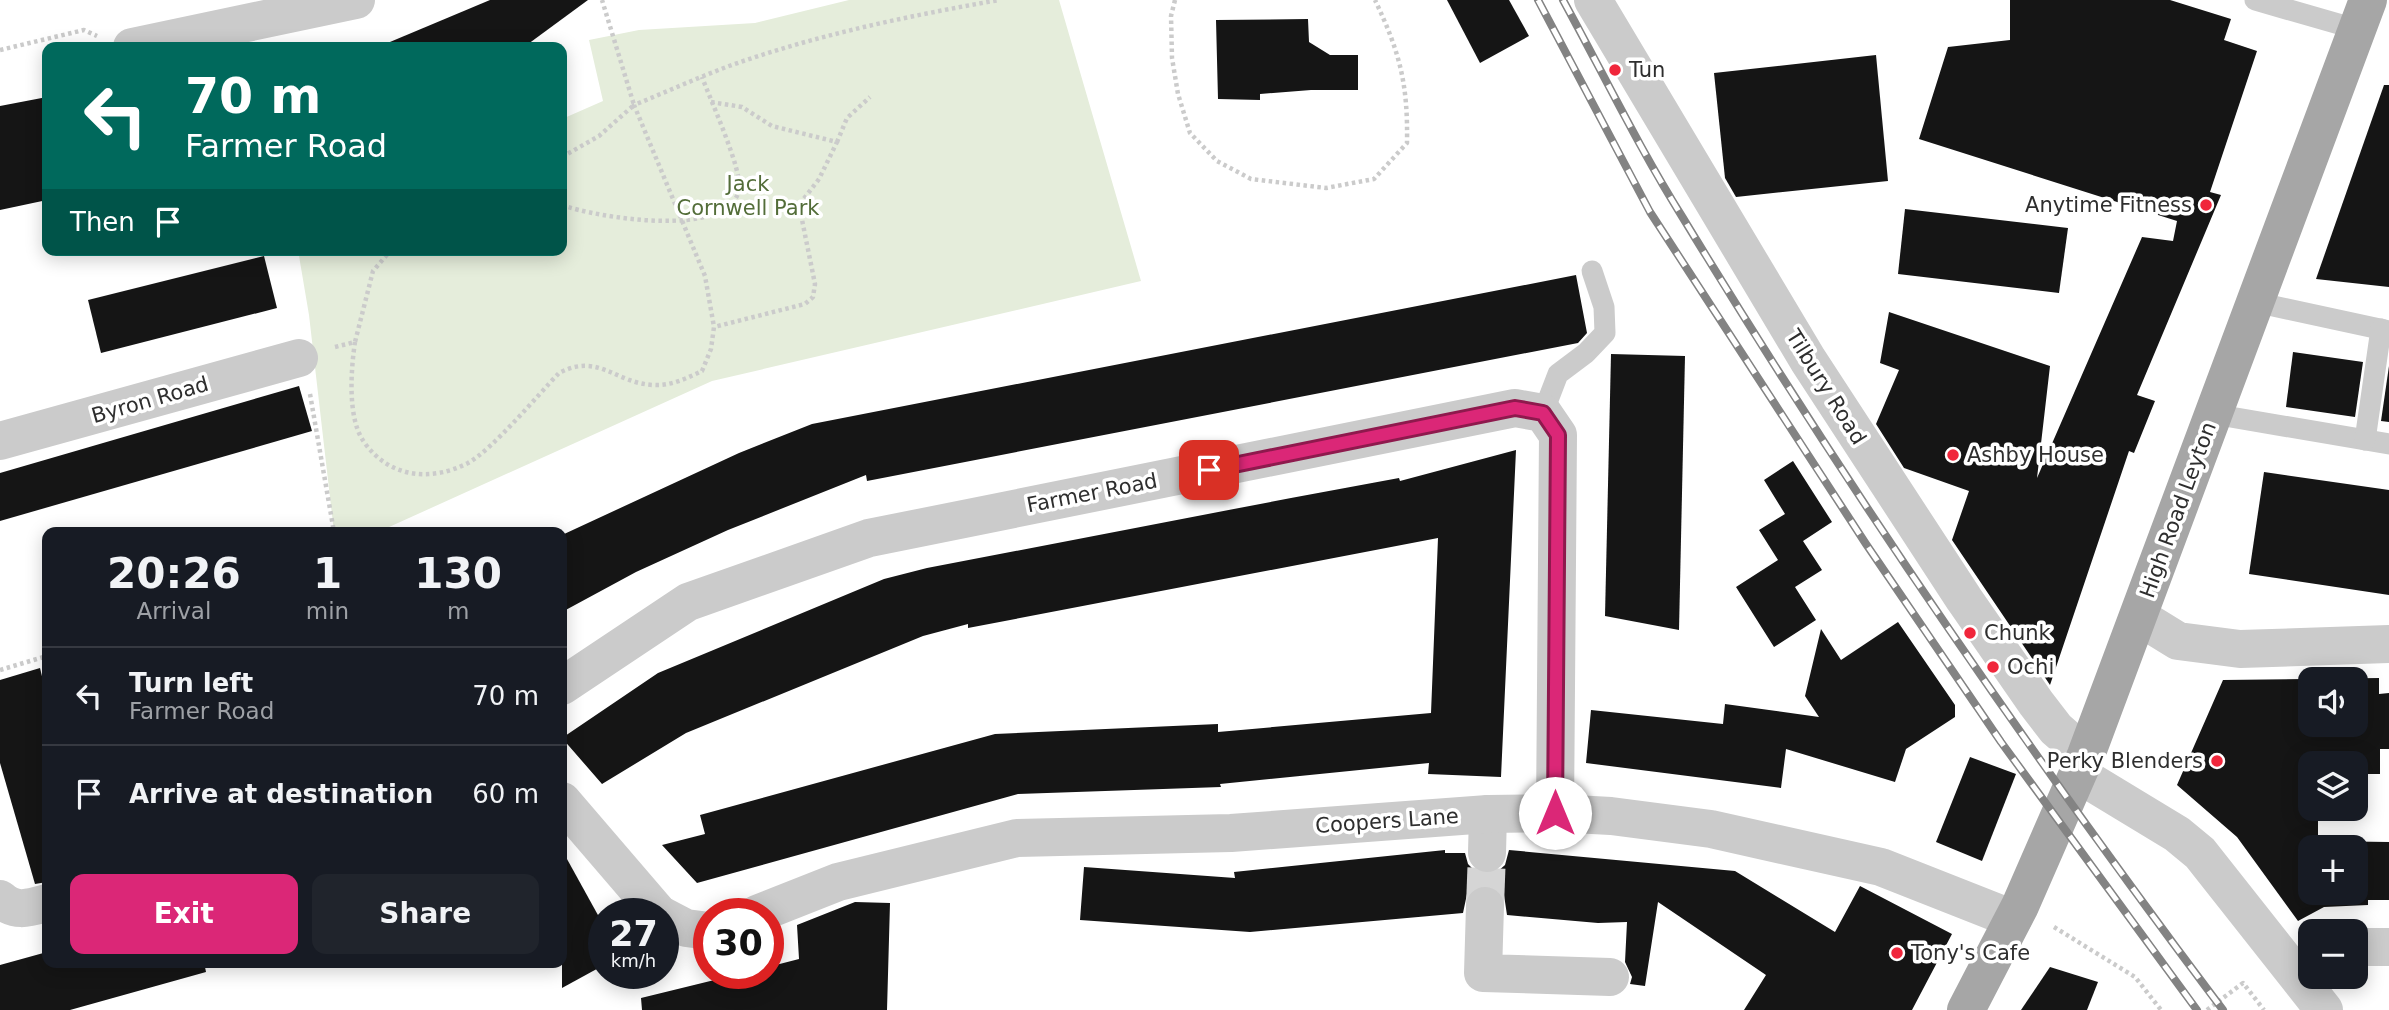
<!DOCTYPE html>
<meta charset="utf-8">
<style>
:root{--surface:#171b24;--page:#20242c;--text:#f1f3f6;--muted:#9ea1a6;--line:#363941;--accent:#db2777}
body{margin:0;font-family:"DejaVu Sans",sans-serif;background:var(--page);color:var(--text);height:100vh;display:flex;flex-direction:column;font-size:26px;white-space:nowrap}
*{box-sizing:border-box;margin:0}
p{font-size:23px;color:var(--muted)}
.icon{flex:none;width:38px;height:38px;fill:none;stroke:currentColor;stroke-width:2;stroke-linecap:round;stroke-linejoin:round}
.map{position:relative;flex:1;overflow:hidden}
.drawer{position:absolute;left:42px;top:527px;width:525px;height:441px;display:flex;flex-direction:column;background:var(--surface);border-radius:14px;box-shadow:0 4px 18px #0003}
.drawer>*{flex:none}
.banner{position:absolute;left:42px;top:42px;width:525px;height:214px;border-radius:14px;box-shadow:0 4px 18px #0003;background:#00695c;color:#fff;overflow:hidden}
.fabs{position:absolute;left:2298px;top:667px;display:grid;gap:14px}
.fabs a{display:grid;place-items:center;width:70px;height:70px;border-radius:14px;background:var(--surface);box-shadow:0 4px 18px #0003;font-size:35px}
.speed{position:absolute;left:588px;top:898px;display:flex;gap:14px;font-size:35px;font-weight:700;text-align:center}
.speed>*{display:grid;place-content:center;width:91px;height:91px;border-radius:50%;background:var(--surface);box-shadow:0 4px 18px #0003;line-height:1}
.speed small{font-size:18px;font-weight:400}
.speed .limit{border:10px solid #d22;background:#fff;color:#111}
.pin{position:absolute;display:grid;place-items:center;width:60px;height:60px;color:#fff;margin:-30px;border-radius:14px;box-shadow:0 4px 10px #0006}
.me{position:absolute;width:77px;margin:-38px;rotate:0deg;stroke-linejoin:round;filter:drop-shadow(0 0 5px #0008)}
.turn{display:flex;align-items:center;gap:24px;height:147px;padding:0 28px;font-size:32px}
.turn .icon{width:91px;height:91px;stroke-width:2.5}
.turn b{display:block;font-size:49px;line-height:60px}
.then{display:flex;align-items:center;height:66px;padding:0 28px;background:#0003;gap:14px;font-size:26px}
.eta{display:flex;justify-content:space-evenly;align-items:center;height:119px;text-align:center}
.eta b{font-size:42px;font-weight:700;line-height:49px}
.cta{display:flex;gap:14px;margin-top:auto;padding:14px 28px}
.cta a{flex:1;height:80px;border-radius:14px;background:var(--accent);color:#fff;font-size:28px;font-weight:700;line-height:80px;text-align:center}
.cta a+a{background:var(--page);color:var(--text)}
ul{padding:0;list-style:none}
li{display:flex;align-items:center;gap:21px;height:98px;padding:0 28px;border-top:2px solid var(--line)}
li div{flex:1}
li b{display:block;font-size:26px}
li em{font-style:normal}
.map>svg:first-child{display:block}
.green{fill:#e5eddb}
.building{fill:#151515;fill-rule:evenodd}
.lines{fill:none;stroke-linecap:round;stroke-linejoin:round}
.minor-tunnel{stroke:#d5d5d5;stroke-width:38;stroke-dasharray:38 19;stroke-linecap:butt}
.path{stroke:#cbcbcb;stroke-width:4.5;stroke-dasharray:3.5 3.5;stroke-linecap:butt}
.service{stroke:#cbcbcb;stroke-width:21}
.minor{stroke:#cbcbcb;stroke-width:38}
.primary{stroke:#a6a6a6;stroke-width:38}
.rail-casing{stroke:#838383;stroke-width:8}
.rail{stroke:#fff;stroke-width:5;stroke-dasharray:16;stroke-linecap:butt}
.route-casing{stroke:#8e194d;stroke-width:18}
.route{stroke:#db2777;stroke-width:12}
.poi-dot{fill:#f0263b;stroke:#fff;stroke-width:2.5}
.labels{text-anchor:middle;stroke-width:7;stroke-linejoin:round;paint-order:stroke}
.poi-label{font-size:21px;fill:#2e2e2e;stroke:#fff;text-anchor:start}
.park-label{font-size:21px;fill:#536d39;stroke:#fff}
.street-label{font-size:21px;fill:#2e2e2e;stroke:#fff}
</style>
<div class="map">
<svg width="2389" height="1010" viewBox="0 0 2389 1010">
<rect width="100%" height="100%" fill="#fff"/>
<path class="green" d="M 849,0 L 1059,0 L 1141,281 L 712,381 L 378,532 L 334,532 L 309,315 L 298,250 L 562,250 L 562,119 L 603,101 L 589,40 L 639,30 L 755,23 Z"/>
<g class="building">
<path d="M 490,0 L 588,0 L 524,47 L 378,47 Z"/>
<path d="M 1447,0 L 1509,0 L 1529,36 L 1480,63 Z"/>
<path d="M 2010,0 L 2170,0 L 2231,19 L 2224,40 L 2257,51 L 2210,192 L 2221,195 L 2137,395 L 2155,401 L 2134,453 L 2129,451 L 2050,685 L 1952,540 L 1969,491 L 1904,468 L 1876,424 L 1899,370 L 1880,363 L 1889,312 L 2050,366 L 2037,478 L 2142,237 L 2173,241 L 2177,221 L 1919,139 L 1948,47 L 2010,40 Z"/>
<path d="M 1308,19 L 1309,42 L 1330,55 L 1358,55 L 1358,90 L 1311,90 L 1260,94 L 1260,100 L 1218,99 L 1216,20 Z"/>
<path d="M 1876,55 L 1888,181 L 1736,197 L 1725,178 L 1714,73 Z"/>
<path d="M 2384,85 L 2389,85 L 2389,287 L 2316,279 Z"/>
<path d="M 47,97 L 47,200 L 0,210 L 0,106 Z"/>
<path d="M 1905,209 L 2068,228 L 2059,293 L 1898,274 Z"/>
<path d="M 264,256 L 277,308 L 101,353 L 88,300 Z"/>
<path d="M 1576,275 L 1587,333 L 1578,343 L 867,481 L 866,475 L 728,530 L 636,572 L 562,612 L 562,535 L 739,453 L 812,424 Z"/>
<path d="M 2293,352 L 2363,362 L 2355,417 L 2286,407 Z"/>
<path d="M 1611,354 L 1685,356 L 1679,630 L 1605,616 Z"/>
<path d="M 2389,366 L 2389,422 L 2381,421 Z"/>
<path d="M 299,386 L 312,431 L 0,521 L 0,473 Z"/>
<path d="M 1516,450 L 1501,777 L 1428,774 L 1429,763 L 1220,784 L 1221,787 L 1018,794 L 697,883 L 662,845 L 705,834 L 700,815 L 995,734 L 1218,724 L 1218,732 L 1431,713 L 1438,538 L 968,628 L 968,624 L 923,636 L 686,733 L 602,784 L 562,738 L 658,673 L 884,579 L 927,568 L 1291,498 L 1399,478 L 1400,481 Z"/>
<path d="M 1793,461 L 1832,522 L 1803,541 L 1822,570 L 1795,587 L 1816,620 L 1774,647 L 1736,587 L 1778,560 L 1759,530 L 1785,514 L 1764,480 Z"/>
<path d="M 2264,472 L 2389,490 L 2389,595 L 2249,574 Z"/>
<path d="M 1898,622 L 1955,705 L 1955,717 L 1906,749 L 1895,782 L 1786,749 L 1781,788 L 1586,763 L 1591,710 L 1723,724 L 1725,704 L 1819,717 L 1805,696 L 1821,629 L 1841,660 Z"/>
<path d="M 40,668 L 47,697 L 47,882 L 35,884 L 0,763 L 0,680 Z"/>
<path d="M 2379,678 L 2379,694 L 2389,693 L 2389,749 L 2380,749 L 2380,774 L 2356,774 L 2356,763 L 2310,763 L 2310,808 L 2318,808 L 2318,841 L 2389,842 L 2389,900 L 2368,900 L 2368,905 L 2324,907 L 2298,921 L 2237,837 L 2177,785 L 2223,680 ZM 2310,679 L 2356,679 L 2356,724 L 2310,724 ZM 2310,847 L 2356,847 L 2356,892 L 2310,892 Z"/>
<path d="M 1970,757 L 2016,774 L 1982,861 L 1936,842 Z"/>
<path d="M 562,850 L 604,926 L 604,965 L 562,988 Z"/>
<path d="M 1445,850 L 1445,853 L 1465,853 L 1468,864 L 1475,871 L 1486,875 L 1497,872 L 1505,865 L 1509,850 L 1735,871 L 1835,932 L 1860,886 L 1952,934 L 1912,1010 L 1744,1010 L 1766,975 L 1658,902 L 1645,986 L 1630,984 L 1632,977 L 1625,962 L 1627,922 L 1598,923 L 1507,915 L 1504,895 L 1497,888 L 1486,884 L 1475,886 L 1467,894 L 1463,913 L 1250,932 L 1080,920 L 1084,867 L 1235,878 L 1234,872 Z"/>
<path d="M 855,902 L 890,903 L 887,1010 L 642,1010 L 641,998 L 743,973 L 768,973 L 768,967 L 799,959 L 797,925 Z"/>
<path d="M 47,952 L 47,962 L 204,962 L 206,972 L 70,1010 L 0,1010 L 0,965 Z"/>
<path d="M 2050,967 L 2098,982 L 2087,1010 L 2021,1010 Z"/>
</g>
<g class="lines">
<path class="minor-tunnel" d="M 1485,906 L 1487,853"/>
<g class="path">
<path d="M 1175,0 L 1171,16 L 1172,58 L 1178,94 L 1190,133 L 1217,161 L 1251,179 L 1326,188 L 1374,179 L 1407,143 C 1408,84 1400,53 1375,0"/>
<path d="M 0,50 L 84,30 L 97,36"/>
<path d="M 711,102 L 742,107 L 772,126 L 837,142 L 819,179 L 799,205 L 815,284 L 813,297 L 805,304 L 714,327"/>
<path d="M 837,142 L 847,118 L 870,97"/>
<path d="M 562,157 L 599,136 L 634,105 L 602,0"/>
<path d="M 562,205 C 594,217 728,240 739,190 C 743,171 710,99 702,77"/>
<path d="M 355,342 C 351,369 347,418 364,442 C 389,478 431,482 468,463 C 493,449 537,396 559,373 C 599,352 616,384 654,385 C 671,386 687,378 702,371 L 711,349 L 714,327 L 705,276 L 634,105 C 666,92 697,78 729,66 C 816,35 908,16 999,0"/>
<path d="M 335,347 L 355,342 L 373,271 L 391,250"/>
<path d="M 310,394 L 334,532"/>
<path d="M 0,670 L 47,656"/>
<path d="M 2054,927 L 2135,977 L 2161,1010"/>
<path d="M 2207,1010 L 2243,983 L 2264,1010"/>
</g>
<g class="service">
<path d="M 2255,0 L 2356,29"/>
<path d="M 2255,302 L 2389,331"/>
<path d="M 1543,413 L 1558,374 L 1586,353 L 1605,333 L 1604,307 L 1592,271"/>
<path d="M 2213,414 L 2389,444"/>
<path d="M 2365,440 L 2381,329"/>
</g>
<g class="minor">
<path d="M 1593,0 L 1808,360 L 1964,599 L 2036,703 L 2056,729 L 2086,755"/>
<path d="M 132,47 L 356,0"/>
<path d="M 0,441 L 299,358"/>
<path d="M 2139,617 L 2178,641 L 2240,649 L 2389,644"/>
<path d="M 562,686 L 688,602 L 869,538 L 1515,408 L 1543,413 L 1558,435 L 1555,813"/>
<path d="M 2078,774 L 2177,834 L 2200,853 L 2324,1010"/>
<path d="M 562,801 L 659,914"/>
<path d="M 1487,853 L 1488,814"/>
<path d="M 0,899 C 15,913 29,908 47,903"/>
<path d="M 1485,906 L 1483,973 L 1610,977"/>
<path d="M 757,914 L 838,882 L 1017,838 L 1231,833 L 1488,814 L 1555,813 L 1611,816 L 1711,829 L 1881,867 L 2013,919"/>
<path d="M 663,916 L 686,928 L 709,931"/>
<path d="M 2356,947 L 2389,947"/>
</g>
<path class="primary" d="M 1966,1010 L 2020,906 L 2086,755 L 2368,0"/>
<defs>
<g id="rail">
<path d="M 1538,0 L 1650,212 L 1866,544 L 2001,742 L 2197,1010"/>
<path d="M 1563,0 C 1603,73 1639,148 1683,218 C 1849,491 2031,755 2223,1010"/>
</g>
</defs>
<use href="#rail" class="rail-casing"/>
<use href="#rail" class="rail"/>
</g>
<g class="lines">
<defs>
<path id="route" d="M 1209,470 L 1515,408 L 1543,413 L 1558,435 L 1555,813"/>
</defs>
<use href="#route" class="route-casing"/>
<use href="#route" class="route"/>
</g>
<g class="poi-dot">
<circle cx="1615" cy="70" r="7"/>
<circle cx="2206" cy="205" r="7"/>
<circle cx="1953" cy="455" r="7"/>
<circle cx="1970" cy="633" r="7"/>
<circle cx="1993" cy="667" r="7"/>
<circle cx="2217" cy="761" r="7"/>
<circle cx="1897" cy="953" r="7"/>
</g>
<g class="labels">
<g class="poi-label">
<text x="1629" y="77">Tun</text>
<text x="2192" y="212" text-anchor="end">Anytime Fitness</text>
<text x="1967" y="462">Ashby House</text>
<text x="1984" y="640">Chunk</text>
<text x="2007" y="674">Ochi</text>
<text x="2203" y="768" text-anchor="end">Perky Blenders</text>
<text x="1911" y="960">Tony's Cafe</text>
</g>
<g class="park-label">
<text x="748" y="191">Jack<tspan x="748" dy="24">Cornwell Park</tspan></text>
</g>
<g class="street-label">
<text transform="translate(1826 387) rotate(58)" y="7">Tilbury Road</text>
<text transform="translate(150 400) rotate(-16)" y="7">Byron Road</text>
<text transform="translate(1092 493) rotate(-11)" y="7">Farmer Road</text>
<text transform="translate(2178 510) rotate(-70)" y="7">High Road Leyton</text>
<text transform="translate(1387 821) rotate(-4)" y="7">Coopers Lane</text>
</g>
</g>
</svg>
<div class="fabs">
<a><svg class="icon" aria-label="sound" viewBox="0 0 24 24"><path d="M4 9h4l5-4v14l-5-4H4zM17 9q2 3 0 6"/></svg></a>
<a><svg class="icon" aria-label="layers" viewBox="0 0 24 24"><path d="M12 4l9 5-9 5-9-5zM3 14l9 5 9-5"/></svg></a>
<a>+</a>
<a>−</a>
</div>
<div class="speed"><div>27<small>km/h</small></div><div class="limit">30</div></div>
<div class="pin" style="left:1209px;top:470px;background:#d93025"><svg class="icon" aria-label="arrive" viewBox="0 0 24 24"><path d="M6 21V4h12l-3 4 3 4H6"/></svg></div>
<svg class="me" style="left:1555px;top:813px" viewBox="-20 -20 40 40"><circle r="19" fill="#fff"/><path d="M0-13L10 11 0 6-10 11z" fill="#db2777"/></svg>
<div class="banner">
<div class="turn"><svg class="icon" aria-label="left" viewBox="0 0 24 24"><path d="M17 20v-9H6M10 6l-5 5 5 5"/></svg><div><b>70 m</b>Farmer Road</div></div>
<div class="then">Then<svg class="icon" aria-label="arrive" viewBox="0 0 24 24"><path d="M6 21V4h12l-3 4 3 4H6"/></svg></div>
</div>
<section class="drawer">
<div class="eta">
<div><b>20:26</b><p>Arrival</p></div>
<div><b>1</b><p>min</p></div>
<div><b>130</b><p>m</p></div>
</div>
<ul>
<li><svg class="icon" aria-label="left" viewBox="0 0 24 24"><path d="M17 20v-9H6M10 6l-5 5 5 5"/></svg><div><b>Turn left</b><p>Farmer Road</p></div><em>70 m</em></li>
<li><svg class="icon" aria-label="arrive" viewBox="0 0 24 24"><path d="M6 21V4h12l-3 4 3 4H6"/></svg><div><b>Arrive at destination</b></div><em>60 m</em></li>
</ul>
<div class="cta"><a>Exit</a><a>Share</a></div>
</section>
</div>
